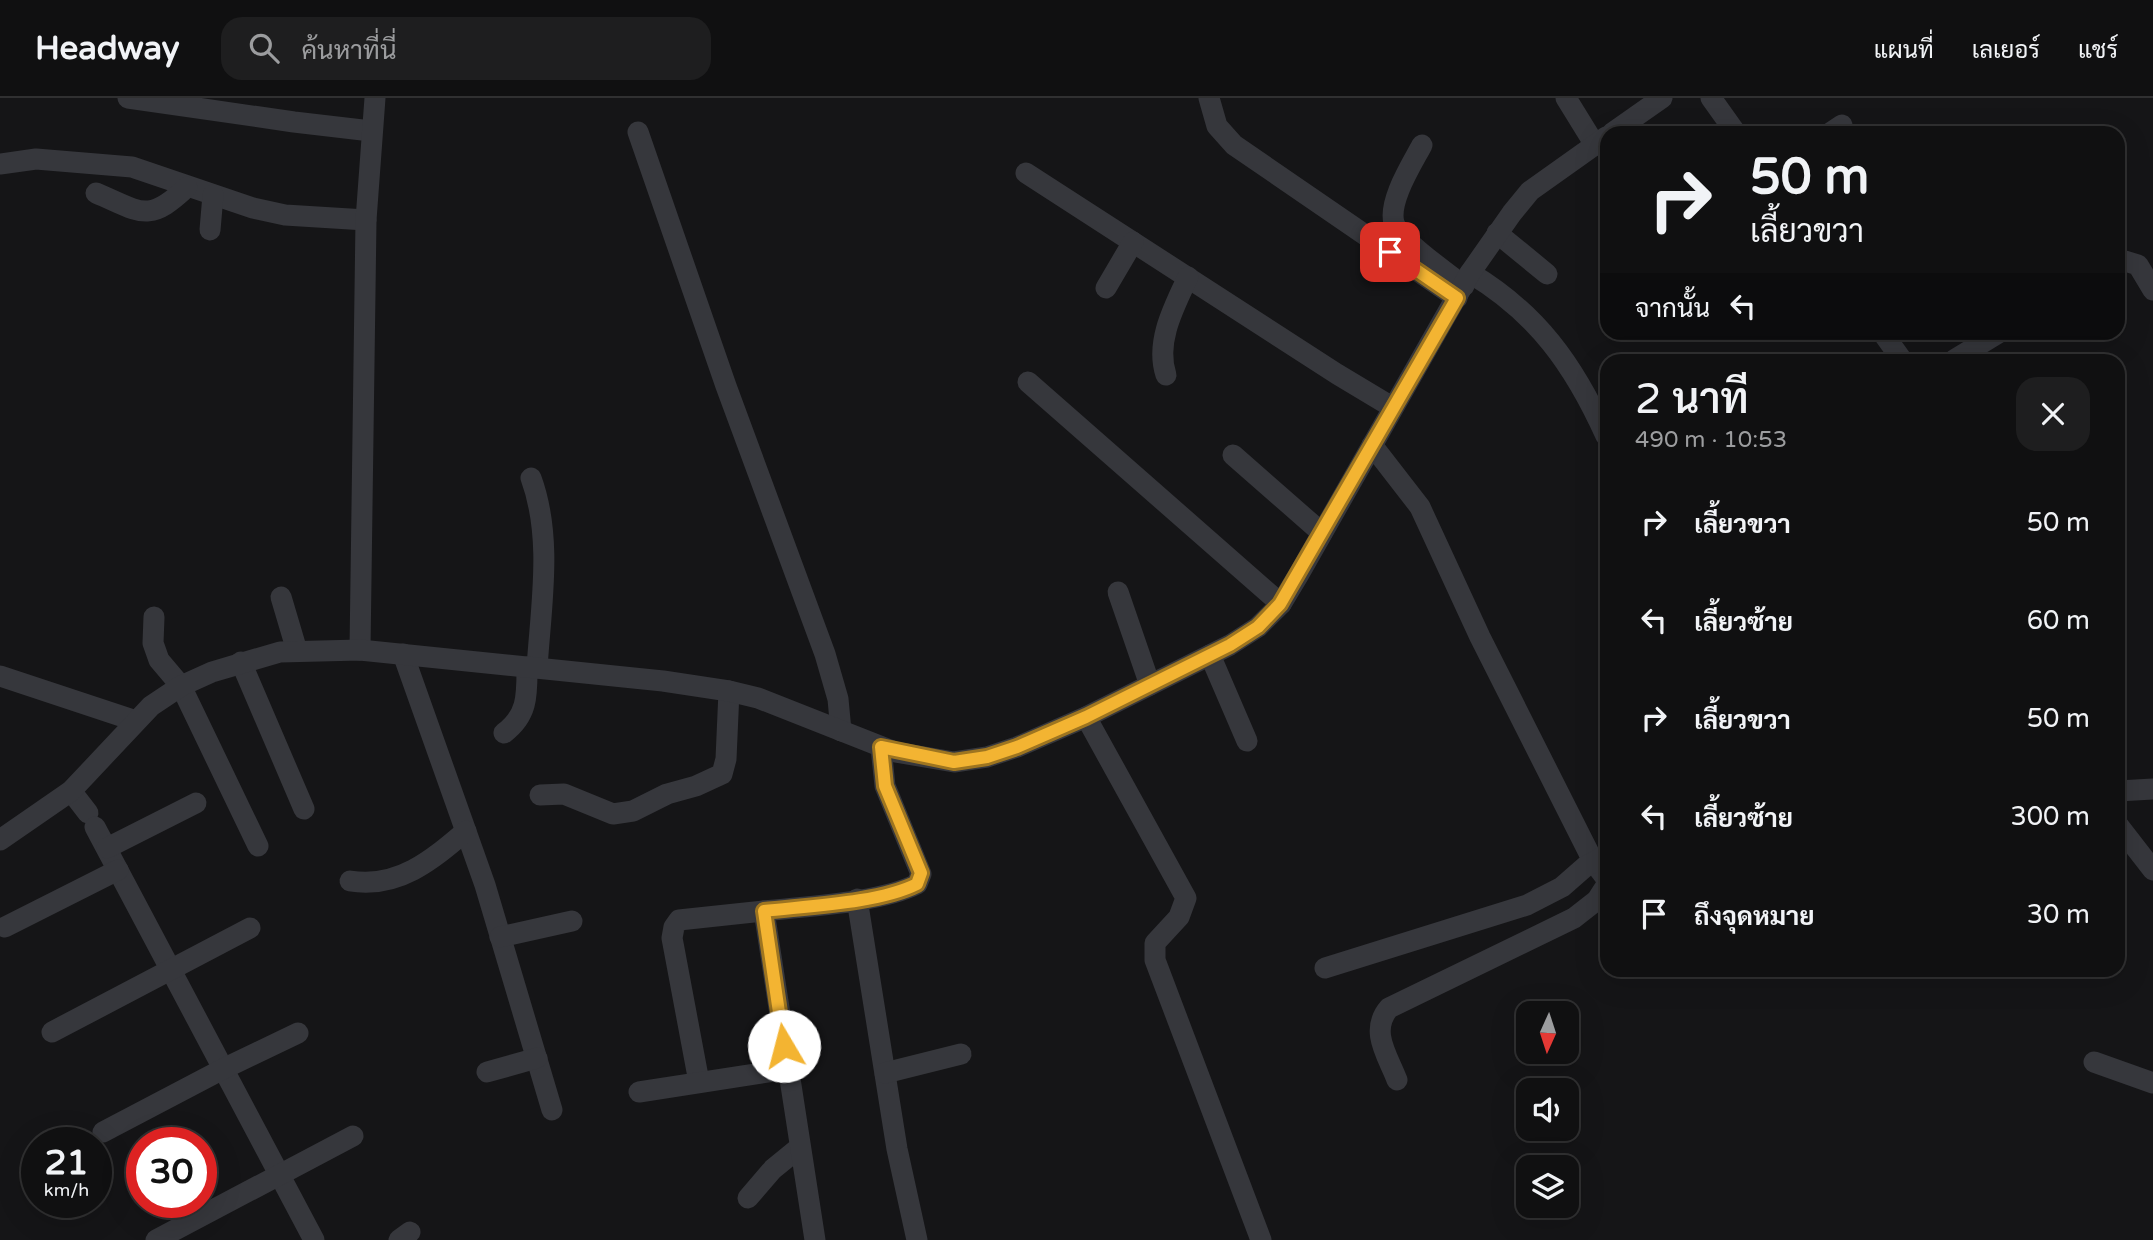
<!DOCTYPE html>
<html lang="th">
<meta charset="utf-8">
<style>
:root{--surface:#101011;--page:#1e1e1f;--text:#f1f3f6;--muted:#9c9d9f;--line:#303031}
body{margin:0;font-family:"Varela Round",Sarabun,sans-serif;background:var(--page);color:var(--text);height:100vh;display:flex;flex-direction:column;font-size:26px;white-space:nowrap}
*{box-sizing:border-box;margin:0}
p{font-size:23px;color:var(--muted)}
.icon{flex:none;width:38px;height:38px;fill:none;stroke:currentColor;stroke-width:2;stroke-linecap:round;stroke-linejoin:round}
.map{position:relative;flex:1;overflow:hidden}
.panel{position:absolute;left:1600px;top:256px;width:525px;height:623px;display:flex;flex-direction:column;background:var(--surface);border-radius:21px;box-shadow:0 7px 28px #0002,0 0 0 2px var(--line)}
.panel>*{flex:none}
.hud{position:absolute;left:1600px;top:28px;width:525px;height:214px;border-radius:21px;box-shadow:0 7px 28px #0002,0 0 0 2px var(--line);background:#101011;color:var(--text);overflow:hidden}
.needle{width:46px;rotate:183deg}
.buttons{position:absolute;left:1516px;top:903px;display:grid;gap:14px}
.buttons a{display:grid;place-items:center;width:63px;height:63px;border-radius:14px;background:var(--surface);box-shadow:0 7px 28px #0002,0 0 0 2px var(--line);font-size:35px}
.speed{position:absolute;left:21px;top:1029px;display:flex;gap:14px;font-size:35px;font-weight:700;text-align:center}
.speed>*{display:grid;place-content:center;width:91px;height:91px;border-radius:50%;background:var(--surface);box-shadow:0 7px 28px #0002,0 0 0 2px var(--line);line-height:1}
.speed small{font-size:18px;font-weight:400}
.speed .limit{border:10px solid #d22;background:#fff;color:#111}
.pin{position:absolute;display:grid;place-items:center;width:60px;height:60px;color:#fff;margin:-30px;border-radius:14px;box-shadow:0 4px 10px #0006}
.me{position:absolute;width:77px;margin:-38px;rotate:352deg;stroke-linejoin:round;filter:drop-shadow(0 0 5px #0008)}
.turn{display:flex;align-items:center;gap:24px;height:147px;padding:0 35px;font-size:32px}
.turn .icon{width:91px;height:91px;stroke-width:2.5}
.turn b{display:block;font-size:49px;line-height:60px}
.then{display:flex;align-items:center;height:66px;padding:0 35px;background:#0003;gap:14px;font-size:26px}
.round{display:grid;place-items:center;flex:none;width:74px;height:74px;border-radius:21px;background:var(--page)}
.headline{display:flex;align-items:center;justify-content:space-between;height:119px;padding:0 35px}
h1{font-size:42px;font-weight:600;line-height:52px}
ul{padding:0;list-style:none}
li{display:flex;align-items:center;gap:21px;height:98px;padding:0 35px}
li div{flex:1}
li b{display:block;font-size:26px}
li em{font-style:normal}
header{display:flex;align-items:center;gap:42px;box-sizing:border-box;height:98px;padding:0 35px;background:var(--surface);border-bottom:2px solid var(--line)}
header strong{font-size:33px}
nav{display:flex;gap:38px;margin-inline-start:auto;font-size:24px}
.search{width:490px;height:63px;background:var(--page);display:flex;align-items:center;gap:18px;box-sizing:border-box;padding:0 24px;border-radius:21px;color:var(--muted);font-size:26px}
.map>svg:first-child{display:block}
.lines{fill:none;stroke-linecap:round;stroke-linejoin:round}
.minor{stroke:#36373c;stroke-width:21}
.route-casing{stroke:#9e7520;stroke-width:18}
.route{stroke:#f3b432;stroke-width:12}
</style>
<header>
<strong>Headway</strong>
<div class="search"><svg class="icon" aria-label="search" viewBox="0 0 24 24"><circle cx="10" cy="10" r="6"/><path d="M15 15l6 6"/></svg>ค้นหาที่นี่</div>
<nav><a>แผนที่</a><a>เลเยอร์</a><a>แชร์</a></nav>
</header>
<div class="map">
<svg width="2153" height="1142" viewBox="0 0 2153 1142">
<rect width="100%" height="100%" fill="#151517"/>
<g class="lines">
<g class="minor">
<path d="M 128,0 L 294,24 L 371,33"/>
<path d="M 1209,0 L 1217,28 L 1234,47 L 1457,200"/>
<path d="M 1566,0 L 1595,47"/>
<path d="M 1711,0 L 1736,35"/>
<path d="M 638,34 L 726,288 L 825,556 L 838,601 L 841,633"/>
<path d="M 1612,35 L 1662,0"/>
<path d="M 1830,35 L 1842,27"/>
<path d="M 1422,47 C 1412,66 1388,103 1394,125 C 1400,143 1448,175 1464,188"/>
<path d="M 0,66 L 36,61 L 132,69 L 253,110 L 285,117 L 366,122"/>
<path d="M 1026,75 L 1337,276 L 1392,309"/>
<path d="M 96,95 C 141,114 148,126 187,89"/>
<path d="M 210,132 L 213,97"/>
<path d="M 1497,135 L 1547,176"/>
<path d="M 2118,165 L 2125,163 L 2138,167 L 2153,192"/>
<path d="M 1470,175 C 1537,215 1574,267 1606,338"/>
<path d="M 1106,190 L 1133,144"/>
<path d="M 1882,234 L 1902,262"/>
<path d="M 1954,262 L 2000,234"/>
<path d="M 1166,277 C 1155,244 1174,209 1188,179"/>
<path d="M 1028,284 L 1281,506"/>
<path d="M 1372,347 L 1420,409 L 1480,539 L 1593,763 L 1606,780"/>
<path d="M 1233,357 L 1322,435"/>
<path d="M 531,380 C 553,440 541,507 537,570"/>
<path d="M 1118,494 L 1150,587"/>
<path d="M 281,499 L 297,553"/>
<path d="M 154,519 L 153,545 L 159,562 L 181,588 L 258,748"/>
<path d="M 360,552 L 366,122 L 375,0"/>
<path d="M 403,556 L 485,787 L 552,1012"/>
<path d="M 1210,557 L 1247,643"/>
<path d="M 241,564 L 304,711"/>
<path d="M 0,578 L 136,623"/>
<path d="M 1086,619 L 1186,800 L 1179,819 L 1155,845 L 1155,862 L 1261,1142"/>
<path d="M 504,635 C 528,617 527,597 527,569"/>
<path d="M 71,693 L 88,715"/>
<path d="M 2118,693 L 2153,691"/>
<path d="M 540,697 L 564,696 L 613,716 L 633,713 L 667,696 L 696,688 L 722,676 L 726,661 L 729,593"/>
<path d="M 2118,727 L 2153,772"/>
<path d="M 95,729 L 314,1142"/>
<path d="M 0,742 L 71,693 L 151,608 L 181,588 L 212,574 L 280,554 L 360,552 L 663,583 L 729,593 L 758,600 L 895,654 L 954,664 L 987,659 L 1017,649 L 1086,619 L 1230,547 L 1258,529 L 1281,506 L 1299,476 L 1470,175 L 1512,115 L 1530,93 L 1606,39"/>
<path d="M 107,750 L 196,705"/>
<path d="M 350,783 C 398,791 432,762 466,733"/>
<path d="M 857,801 L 897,1051 L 917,1142"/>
<path d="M 5,829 L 118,772"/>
<path d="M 500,839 L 572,823"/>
<path d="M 1325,870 L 1527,807 L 1562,789 L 1586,768 L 1605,758"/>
<path d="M 52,934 L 250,830"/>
<path d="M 2094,964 L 2153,985"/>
<path d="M 487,974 L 537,960"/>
<path d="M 885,975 L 961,956"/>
<path d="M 1397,982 C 1388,958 1369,933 1389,910 L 1574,820 L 1597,802 L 1606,788"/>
<path d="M 699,984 L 672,840 L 674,829 L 679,822 L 764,813"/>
<path d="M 639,994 L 787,971"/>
<path d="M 103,1034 L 223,971 L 298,935"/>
<path d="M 748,1100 L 773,1071 L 800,1049"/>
<path d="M 156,1142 L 353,1038"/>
<path d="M 399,1142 L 410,1134"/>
<path d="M 815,1142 L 764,813 C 807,808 880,805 917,786 L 921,776 L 885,688 L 881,649"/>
</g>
</g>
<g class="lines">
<defs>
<path id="route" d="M 784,948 L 764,813 C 807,808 880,805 917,786 L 921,775 L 885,688 L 881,649 L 954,664 L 987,659 L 1017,649 L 1086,619 L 1230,547 L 1258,529 L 1280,506 L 1457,200 L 1390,154"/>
</defs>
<use href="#route" class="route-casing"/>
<use href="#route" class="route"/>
</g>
</svg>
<div class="buttons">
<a><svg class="needle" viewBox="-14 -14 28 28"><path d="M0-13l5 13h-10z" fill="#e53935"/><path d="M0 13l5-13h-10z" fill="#9c9d9f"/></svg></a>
<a><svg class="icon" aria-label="sound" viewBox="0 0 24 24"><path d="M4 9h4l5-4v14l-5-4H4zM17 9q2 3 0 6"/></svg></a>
<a><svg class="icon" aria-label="layers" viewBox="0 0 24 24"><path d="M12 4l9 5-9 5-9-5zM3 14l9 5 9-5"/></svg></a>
</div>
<div class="speed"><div>21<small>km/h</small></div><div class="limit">30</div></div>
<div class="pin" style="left:1390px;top:154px;background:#d93025"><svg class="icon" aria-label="arrive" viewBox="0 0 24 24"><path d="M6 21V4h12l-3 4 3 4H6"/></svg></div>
<svg class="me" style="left:784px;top:948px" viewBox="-20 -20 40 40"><circle r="19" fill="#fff"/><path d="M0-13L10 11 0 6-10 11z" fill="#f3b432"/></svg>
<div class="hud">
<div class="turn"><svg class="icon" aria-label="right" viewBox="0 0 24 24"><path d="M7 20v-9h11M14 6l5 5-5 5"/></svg><div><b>50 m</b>เลี้ยวขวา</div></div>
<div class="then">จากนั้น<svg class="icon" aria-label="left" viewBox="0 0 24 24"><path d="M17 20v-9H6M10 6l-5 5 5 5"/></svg></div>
</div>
<section class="panel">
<div class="headline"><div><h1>2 นาที</h1><p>490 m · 10:53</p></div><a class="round"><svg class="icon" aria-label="close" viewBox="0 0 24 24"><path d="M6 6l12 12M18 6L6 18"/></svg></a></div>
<ul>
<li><svg class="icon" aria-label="right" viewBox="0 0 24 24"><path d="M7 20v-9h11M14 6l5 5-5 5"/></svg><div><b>เลี้ยวขวา</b></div><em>50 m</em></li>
<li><svg class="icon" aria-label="left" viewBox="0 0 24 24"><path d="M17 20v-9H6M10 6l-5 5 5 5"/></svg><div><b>เลี้ยวซ้าย</b></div><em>60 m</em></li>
<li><svg class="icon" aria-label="right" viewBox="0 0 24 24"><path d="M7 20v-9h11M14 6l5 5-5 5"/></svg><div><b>เลี้ยวขวา</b></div><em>50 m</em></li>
<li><svg class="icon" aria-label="left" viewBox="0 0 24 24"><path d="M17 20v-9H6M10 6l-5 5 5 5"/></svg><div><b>เลี้ยวซ้าย</b></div><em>300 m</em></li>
<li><svg class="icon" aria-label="arrive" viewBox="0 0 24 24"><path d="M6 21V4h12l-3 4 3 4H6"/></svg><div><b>ถึงจุดหมาย</b></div><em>30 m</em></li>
</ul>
</section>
</div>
